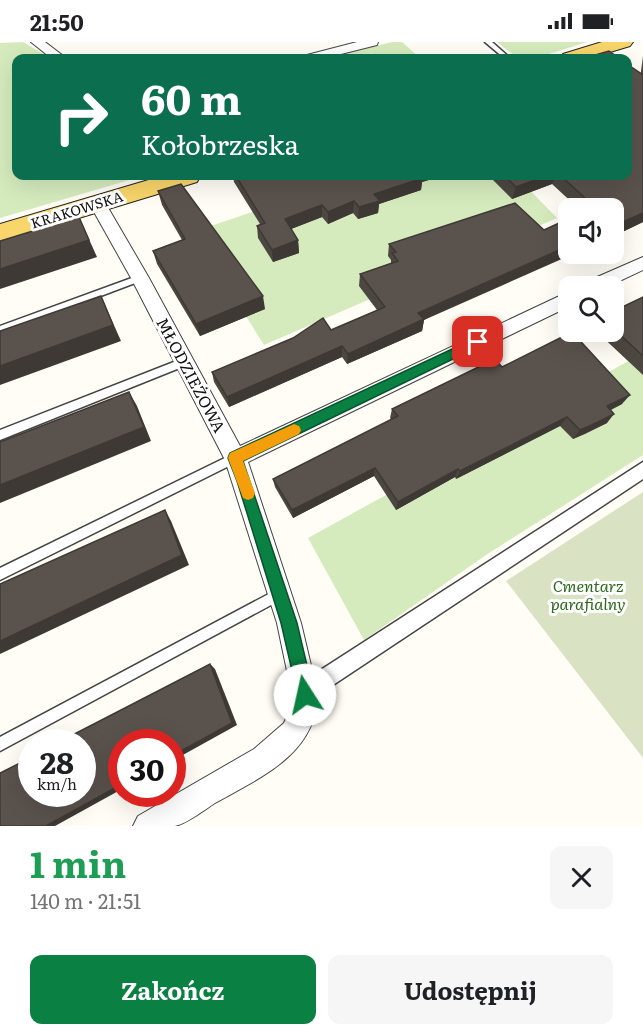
<!DOCTYPE html>
<html lang="pl">
<meta charset="utf-8">
<style>
:root{--surface:#fff;--page:#f6f6f6;--text:#202124;--muted:#757577;--accent:#0b8043}
body{margin:0;font-family:Literata,serif;background:var(--page);color:var(--text);height:100vh;display:flex;flex-direction:column;font-size:22px;white-space:nowrap}
*{box-sizing:border-box;margin:0}
p{font-size:20px;color:var(--muted)}
.icon{flex:none;width:33px;height:33px;fill:none;stroke:currentColor;stroke-width:2;stroke-linecap:round;stroke-linejoin:round}
.map{position:relative;height:784px;overflow:hidden}
.panel{display:flex;flex-direction:column;background:var(--surface);flex:1}
.panel>*{flex:none}
.top-card{position:absolute;left:12px;top:12px;width:620px;height:126px;border-radius:12px;box-shadow:0 6px 24px #0002;background:#0b6e4f;color:#fff;overflow:hidden}
.tools{position:absolute;left:558px;top:156px;display:grid;gap:12px}
.tools a{display:grid;place-items:center;width:66px;height:66px;border-radius:12px;background:var(--surface);box-shadow:0 6px 24px #0002;font-size:30px}
.speed{position:absolute;left:18px;top:687px;display:flex;gap:12px;font-size:30px;font-weight:700;text-align:center}
.speed>*{display:grid;place-content:center;width:78px;height:78px;border-radius:50%;background:var(--surface);box-shadow:0 6px 24px #0002;line-height:1}
.speed small{font-size:15px;font-weight:400}
.speed .limit{border:9px solid #d22;background:#fff;color:#111}
.pin{position:absolute;display:grid;place-items:center;width:51px;height:51px;color:#fff;margin:-26px;border-radius:12px;box-shadow:0 3px 9px #0006}
.me{position:absolute;width:66px;margin:-33px;rotate:350deg;stroke-linejoin:round;filter:drop-shadow(0 0 4px #0008)}
.turn{display:flex;align-items:center;gap:21px;height:126px;padding:0 30px;font-size:27px}
.turn .icon{width:78px;height:78px;stroke-width:2.5}
.turn b{display:block;font-size:42px;line-height:51px}
.round{display:grid;place-items:center;flex:none;width:63px;height:63px;border-radius:12px;background:var(--page)}
.head{display:flex;align-items:center;justify-content:space-between;height:102px;padding:0 30px}
h1{font-size:36px;font-weight:700;line-height:45px;color:#1e9e55}
.action{display:flex;gap:12px;margin-top:auto;padding:12px 30px}
.action a{flex:1;height:69px;border-radius:12px;background:var(--accent);color:#fff;font-size:24px;font-weight:700;line-height:69px;text-align:center}
.action a+a{background:var(--page);color:var(--text)}
.status{display:flex;justify-content:space-between;align-items:center;height:42px;padding:0 30px;background:var(--surface);direction:ltr}
.status svg{height:16px;fill:currentColor}
.map>svg:first-child{display:block}
.green{fill:#d5ebbd}
.cemetery{fill:#d9e3c4}
.lines{fill:none;stroke-linecap:round;stroke-linejoin:round}
.service-casing{stroke:#444;stroke-width:3}
.pedestrian-casing{stroke:#444;stroke-width:3}
.minor-casing{stroke:#444;stroke-width:2}
.primary-casing{stroke:#222;stroke-width:2}
.service{fill:#fff;fill-rule:evenodd}
.pedestrian{fill:#fff;fill-rule:evenodd}
.minor{fill:#fff;fill-rule:evenodd}
.primary{fill:#f9d66b;fill-rule:evenodd}
.wall{fill:#4d4742}
.shaded-wall{fill:#3f3936}
.building{fill:#5a524d;stroke:#3f3936;stroke-width:1.5}
.route{fill:#0b8043;stroke:#07532c;stroke-width:1.5}
.slow{fill:#f59e0b}
.labels{text-anchor:middle;stroke-width:6;stroke-linejoin:round;paint-order:stroke}
.far-street-label{font-size:14px;fill:#111;stroke:#fff}
.street-label{font-size:16px;fill:#111;stroke:#fff}
.park-label{font-size:16px;font-style:italic;fill:#2f6b1f;stroke:#fff}
</style>
<div class="status"><b>21:50</b><svg viewBox="0 0 49 12"><path d="M0 12V9h3v3zM5 12V6h3v6zM10 12V3h3v9zM15 12V0h3v12zM26 1h20v11H26zM47 4h2v5h-2z"/></svg></div>
<div class="map">
<svg width="643" height="784" viewBox="0 0 643 784">
<rect width="100%" height="100%" fill="#fffdf5"/>
<g class="green">
<path d="M 23,0 L 50,16 L 16,16 L 16,134 L 143,134 L 0,176 L 0,1 Z"/>
<path d="M 392,0 L 402,0 L 420,16 L 328,16 Z"/>
<path d="M 497,0 L 587,0 L 536,16 L 518,16 Z"/>
<path d="M 384,134 L 516,134 L 557,176 L 264,303 L 193,190 L 288,158 Z"/>
<path d="M 643,311 L 643,413 L 486,513 L 364,598 L 308,496 Z"/>
</g>
<path class="cemetery" d="M 643,450 L 643,716 L 506,539 Z"/>
<g class="lines">
<defs>
<g id="service">
<path d="M 485,0 L 492,0 L 510,16 L 504,16 Z"/>
<path d="M 140,233 L 144,236 L 143,238 L 0,292 L 0,284 Z"/>
<path d="M 184,316 L 187,317 L 189,320 L 187,323 L 0,398 L 0,388 Z"/>
<path d="M 235,411 L 239,413 L 240,416 L 239,419 L 0,538 L 0,526 Z"/>
<path d="M 280,546 L 284,548 L 286,552 L 284,556 L 0,709 L 0,695 Z"/>
</g>
<path id="pedestrian" d="M 643,420 L 643,437 L 333,643 L 326,646 L 319,643 L 316,636 L 319,629 Z"/>
<g id="minor">
<path d="M 31,0 L 45,0 L 66,16 L 51,16 Z"/>
<path d="M 357,0 L 378,0 L 377,3 L 325,16 L 305,16 L 307,13 Z"/>
<path d="M 97,156 L 103,157 L 149,236 L 240,404 L 568,250 L 568,265 L 248,420 L 301,581 L 318,653 C 315,713 261,735 215,761 C 204,768 188,781 175,784 C 163,784 146,784 133,784 L 138,774 L 254,707 L 284,681 L 291,664 L 292,653 L 277,581 L 225,418 L 131,236 L 89,161 L 91,157 Z"/>
<path d="M 643,215 L 643,228 L 609,244 L 585,244 L 588,239 Z"/>
</g>
<g id="primary">
<path d="M 602,0 L 633,0 L 630,4 L 590,16 L 560,16 L 563,12 Z"/>
<path d="M 162,134 L 200,134 L 197,140 L 0,200 L 0,182 Z"/>
</g>
</defs>
<use href="#service" class="service-casing"/>
<use href="#pedestrian" class="pedestrian-casing"/>
<use href="#minor" class="minor-casing"/>
<use href="#primary" class="primary-casing"/>
<use href="#service" class="service"/>
<use href="#pedestrian" class="pedestrian"/>
<use href="#minor" class="minor"/>
<use href="#primary" class="primary"/>
</g>
<g class="wall">
<path d="M 643,14 L 643,180 L 614,194 L 614,166 L 578,166 L 552,142 L 512,157 L 489,134 L 627,134 Z"/>
<path d="M 233,134 L 442,134 L 422,140 L 421,148 L 379,162 L 378,171 L 358,177 L 353,171 L 328,182 L 322,175 L 291,187 L 298,198 L 299,211 L 273,220 L 258,196 L 257,184 L 260,182 L 234,140 Z"/>
<path d="M 158,149 L 265,267 L 200,294 L 157,222 L 153,209 L 182,198 L 162,163 Z"/>
<path d="M 544,188 L 424,278 L 422,289 L 347,322 L 342,315 L 229,365 L 214,340 L 212,330 L 331,288 L 377,268 L 359,244 L 360,232 L 391,222 L 391,218 L 388,214 L 389,202 Z"/>
<path d="M 643,255 L 643,333 L 597,290 L 614,290 L 614,269 Z"/>
<path d="M 502,325 L 622,362 L 611,368 L 607,381 L 585,392 L 573,397 L 560,384 L 456,437 L 455,435 L 396,468 L 374,434 L 293,476 L 275,445 L 273,437 L 392,378 L 390,376 L 392,367 Z"/>
</g>
<g class="shaded-wall">
<path d="M 417,134 L 442,134 L 422,140 L 421,148 L 379,162 L 378,171 L 358,177 L 359,165 L 374,152 Z"/>
<path d="M 546,134 L 555,134 L 552,142 L 512,157 L 516,145 Z"/>
<path d="M 354,159 L 353,171 L 328,182 L 328,170 Z"/>
<path d="M 322,163 L 322,175 L 286,189 L 285,177 Z"/>
<path d="M 643,171 L 643,180 L 614,194 L 614,184 Z"/>
<path d="M 79,175 L 97,215 L 0,247 L 0,227 Z"/>
<path d="M 298,198 L 299,211 L 273,220 L 272,208 Z"/>
<path d="M 568,204 L 568,212 L 573,212 L 424,278 L 422,289 L 347,322 L 348,312 L 418,271 Z"/>
<path d="M 101,254 L 121,299 L 0,343 L 0,324 Z"/>
<path d="M 263,254 L 265,267 L 200,294 L 196,282 Z"/>
<path d="M 342,304 L 342,315 L 229,365 L 227,355 Z"/>
<path d="M 129,350 L 137,364 L 151,399 L 0,461 L 0,443 Z"/>
<path d="M 630,353 L 622,362 L 599,373 L 607,364 Z"/>
<path d="M 614,372 L 607,381 L 573,397 L 580,388 Z"/>
<path d="M 567,375 L 560,384 L 456,437 L 460,429 Z"/>
<path d="M 375,426 L 374,434 L 293,476 L 292,468 Z"/>
<path d="M 458,427 L 455,435 L 396,468 L 398,460 Z"/>
<path d="M 165,468 L 171,479 L 189,523 L 0,612 L 0,599 Z"/>
<path d="M 210,622 L 215,627 L 237,683 L 172,719 L 172,714 Z"/>
<path d="M 122,742 L 122,747 L 55,784 L 46,784 Z"/>
</g>
<g class="building">
<path d="M 609,9 L 619,16 L 585,16 Z"/>
<path d="M 627,22 L 643,33 L 643,171 L 614,184 L 614,166 L 594,166 L 596,166 L 561,134 L 627,134 Z"/>
<path d="M 236,134 L 421,134 L 423,136 L 374,152 L 380,159 L 359,165 L 354,159 L 328,170 L 322,163 L 285,177 L 298,198 L 272,208 L 257,184 L 265,181 Z"/>
<path d="M 505,134 L 546,134 L 516,145 Z"/>
<path d="M 181,142 L 263,254 L 196,282 L 153,209 L 185,197 L 158,149 Z"/>
<path d="M 515,161 L 544,188 L 568,177 L 568,204 L 418,271 L 424,277 L 348,312 L 342,304 L 227,355 L 212,330 L 293,296 L 323,276 L 331,288 L 385,265 L 360,232 L 398,219 L 392,211 L 396,210 L 389,202 Z"/>
<path d="M 79,175 L 89,198 L 0,227 L 0,199 Z"/>
<path d="M 101,254 L 113,283 L 0,324 L 0,289 Z"/>
<path d="M 643,255 L 643,314 L 614,287 L 614,269 Z"/>
<path d="M 572,290 L 630,353 L 607,364 L 614,372 L 592,383 L 580,388 L 567,375 L 460,429 L 458,427 L 398,460 L 375,426 L 292,468 L 273,437 L 398,374 L 392,367 L 495,317 L 502,325 Z"/>
<path d="M 129,350 L 144,385 L 0,443 L 0,400 Z"/>
<path d="M 165,468 L 182,513 L 0,599 L 0,542 Z"/>
<path d="M 210,622 L 232,681 L 172,714 L 172,700 L 122,700 L 122,742 L 46,784 L 0,784 L 0,731 L 32,715 L 32,752 L 82,752 L 82,700 L 59,700 Z"/>
</g>
<path class="route" d="M 478,295 L 484,300 L 482,303 L 243,419 L 297,581 L 314,653 L 311,659 L 305,662 L 299,659 L 281,581 L 237,439 L 228,416 L 230,411 Z"/>
<path class="slow" d="M 294,382 L 299,384 L 301,388 L 299,392 L 243,419 L 255,451 L 253,456 L 248,458 L 243,456 L 228,416 L 230,411 Z"/>
<g class="labels">
<g class="far-street-label">
<text transform="translate(77 168) rotate(-17)" y="5">KRAKOWSKA</text>
</g>
<g class="street-label">
<text transform="translate(191 333) rotate(62)" y="6">MŁODZIEŻOWA</text>
</g>
<g class="park-label">
<text x="588" y="550">Cmentarz<tspan x="588" dy="18">parafialny</tspan></text>
</g>
</g>
</svg>
<div class="tools">
<a><svg class="icon" aria-label="sound" viewBox="0 0 24 24"><path d="M4 9h4l5-4v14l-5-4H4zM17 9q2 3 0 6"/></svg></a>
<a><svg class="icon" aria-label="search" viewBox="0 0 24 24"><circle cx="10" cy="10" r="6"/><path d="M15 15l6 6"/></svg></a>
</div>
<div class="speed"><div>28<small>km/h</small></div><div class="limit">30</div></div>
<div class="pin" style="left:478px;top:300px;background:#d93025"><svg class="icon" aria-label="arrive" viewBox="0 0 24 24"><path d="M6 21V4h12l-3 4 3 4H6"/></svg></div>
<svg class="me" style="left:305px;top:653px" viewBox="-20 -20 40 40"><circle r="19" fill="#fff"/><path d="M0-13L10 11 0 6-10 11z" fill="#0b8043"/></svg>
<div class="top-card">
<div class="turn"><svg class="icon" aria-label="right" viewBox="0 0 24 24"><path d="M7 20v-9h11M14 6l5 5-5 5"/></svg><div><b>60 m</b>Kołobrzeska</div></div>
</div>
</div>
<section class="panel">
<div class="head"><div><h1>1 min</h1><p>140 m · 21:51</p></div><a class="round"><svg class="icon" aria-label="close" viewBox="0 0 24 24"><path d="M6 6l12 12M18 6L6 18"/></svg></a></div>
<div class="action"><a>Zakończ</a><a>Udostępnij</a></div>
</section>
